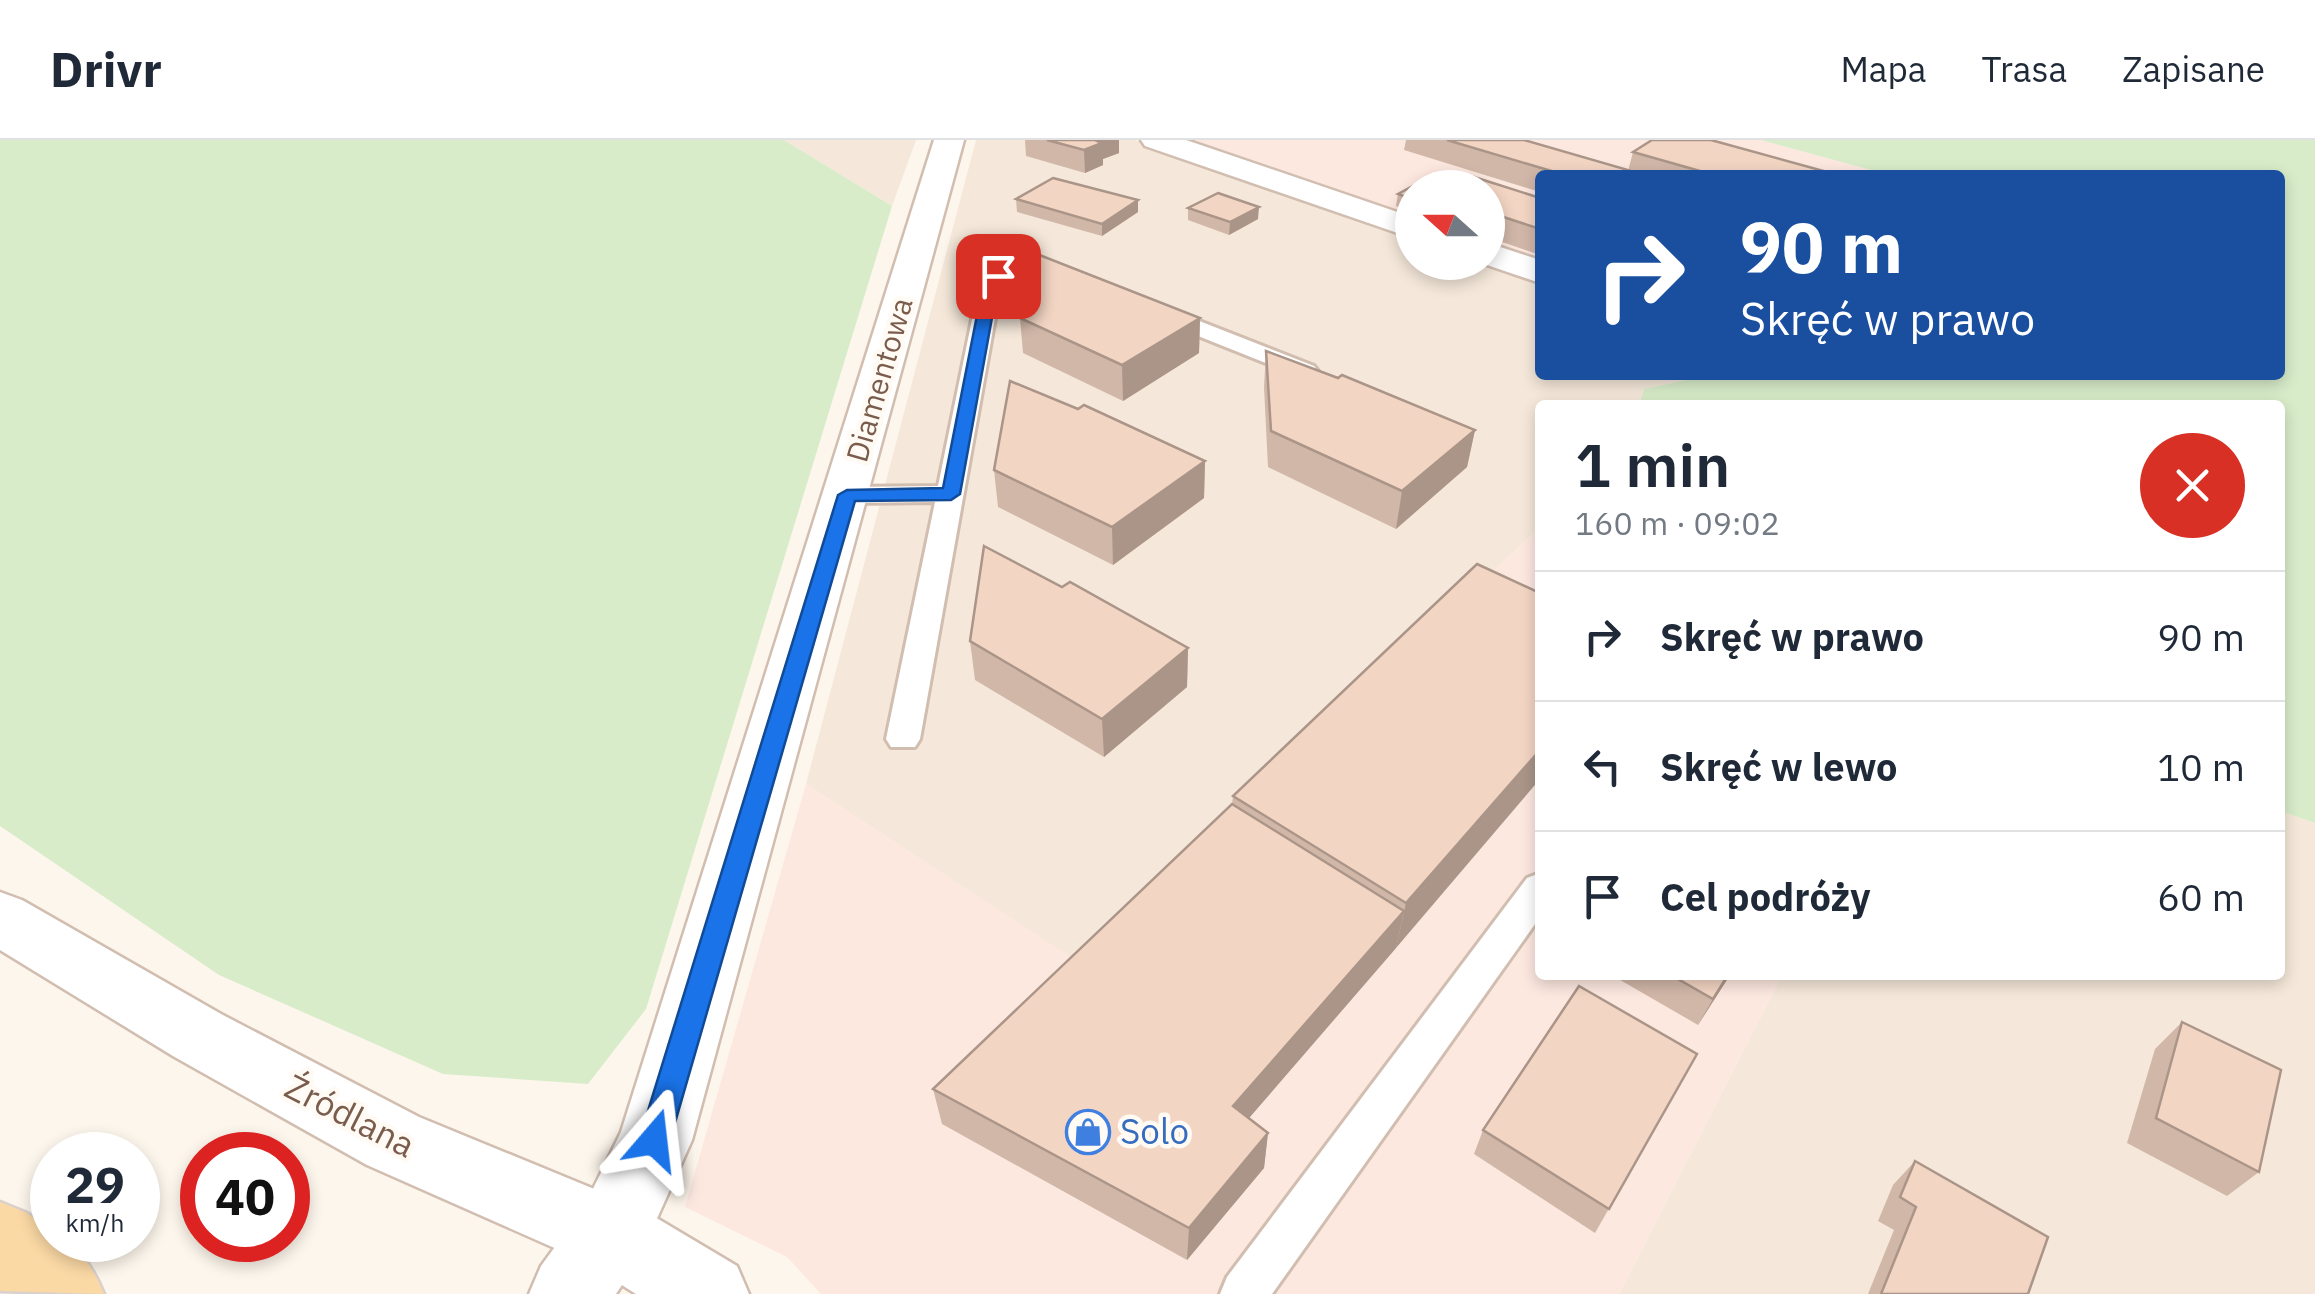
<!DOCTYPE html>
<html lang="pl">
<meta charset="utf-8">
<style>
:root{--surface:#fff;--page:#f6f6f7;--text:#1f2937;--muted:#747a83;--line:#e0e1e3}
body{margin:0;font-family:"IBM Plex Sans",sans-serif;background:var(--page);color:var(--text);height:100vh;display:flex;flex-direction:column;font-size:38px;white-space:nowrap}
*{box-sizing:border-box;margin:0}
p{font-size:32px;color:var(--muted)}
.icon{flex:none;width:55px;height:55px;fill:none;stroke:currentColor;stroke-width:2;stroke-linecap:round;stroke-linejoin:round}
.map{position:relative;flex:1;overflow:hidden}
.panel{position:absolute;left:1535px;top:260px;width:750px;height:580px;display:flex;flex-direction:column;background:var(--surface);border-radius:10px;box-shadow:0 5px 15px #0003}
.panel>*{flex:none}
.top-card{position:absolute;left:1535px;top:30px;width:750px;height:210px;border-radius:10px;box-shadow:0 5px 15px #0003;background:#1a4fa0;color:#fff;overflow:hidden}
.needle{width:65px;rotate:291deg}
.tools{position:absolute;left:1395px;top:30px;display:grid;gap:20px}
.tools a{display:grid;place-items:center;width:110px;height:110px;border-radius:50%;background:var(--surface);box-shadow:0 5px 15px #0003;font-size:50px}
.speed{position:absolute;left:30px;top:992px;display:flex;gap:20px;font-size:50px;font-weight:700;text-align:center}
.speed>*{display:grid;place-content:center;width:130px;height:130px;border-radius:50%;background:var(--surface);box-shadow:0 5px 15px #0003;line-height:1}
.speed small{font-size:25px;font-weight:400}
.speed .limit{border:15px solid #d22;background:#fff;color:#111}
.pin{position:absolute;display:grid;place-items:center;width:85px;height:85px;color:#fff;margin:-42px;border-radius:20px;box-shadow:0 5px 15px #0006}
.me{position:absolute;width:110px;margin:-55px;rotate:17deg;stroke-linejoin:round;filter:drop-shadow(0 0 8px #0008)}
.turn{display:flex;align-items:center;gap:35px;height:210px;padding:0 40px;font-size:45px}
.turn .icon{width:130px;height:130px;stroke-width:2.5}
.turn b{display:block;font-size:70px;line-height:85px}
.round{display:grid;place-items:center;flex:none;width:105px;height:105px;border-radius:52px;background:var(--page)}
.summary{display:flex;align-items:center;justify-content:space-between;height:170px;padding:0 40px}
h1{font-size:60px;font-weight:600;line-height:75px}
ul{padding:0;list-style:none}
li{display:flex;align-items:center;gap:30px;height:130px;padding:0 40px;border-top:2px solid var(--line)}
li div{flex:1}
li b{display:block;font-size:38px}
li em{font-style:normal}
header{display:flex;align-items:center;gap:60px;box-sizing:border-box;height:140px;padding:0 50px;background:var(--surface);border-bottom:2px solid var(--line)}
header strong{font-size:48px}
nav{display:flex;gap:55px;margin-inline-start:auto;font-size:35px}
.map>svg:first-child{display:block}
.residential{fill:#f5e8da}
.commercial{fill:#fde8e0}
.green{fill:#d8ecc9}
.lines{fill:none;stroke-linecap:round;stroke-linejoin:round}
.service-casing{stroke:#d1beb0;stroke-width:6}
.minor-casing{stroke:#d1beb0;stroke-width:5}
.tertiary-casing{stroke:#d1beb0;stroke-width:5}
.primary-casing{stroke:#dad1cd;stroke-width:5}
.service{fill:#fff;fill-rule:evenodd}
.minor{fill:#fff;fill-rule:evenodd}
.tertiary{fill:#fff;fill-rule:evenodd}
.primary{fill:#fbd9a5;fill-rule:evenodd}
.wall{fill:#d1b7a8}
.shaded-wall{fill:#aa9588}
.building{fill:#f3d5c3;stroke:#aa9588;stroke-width:2.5}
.route{fill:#1a73e8;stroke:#114b97;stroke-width:2.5}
.labels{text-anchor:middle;stroke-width:9;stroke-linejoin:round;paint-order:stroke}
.street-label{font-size:30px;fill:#7a5c4d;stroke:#fffaf3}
.near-street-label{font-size:35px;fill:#7a5c4d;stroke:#fffaf3}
.near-shop-label{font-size:35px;fill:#366cbe;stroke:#fffaf3;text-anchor:start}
</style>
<header>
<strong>Drivr</strong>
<nav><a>Mapa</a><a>Trasa</a><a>Zapisane</a></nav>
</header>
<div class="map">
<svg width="2315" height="1154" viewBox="0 0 2315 1154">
<rect width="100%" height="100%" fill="#fdf6ec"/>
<g class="residential">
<path d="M 784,0 L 916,0 L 892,66 Z"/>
<path d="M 976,0 L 1135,0 L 1412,96 L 1412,122 L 1486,123 L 1540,142 L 1540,235 L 1709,235 L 1644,249 L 1639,265 L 1540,265 L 1540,387 L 1080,824 L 806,644 Z"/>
<path d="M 2280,671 L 2315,683 L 2315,1154 L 1619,1154 L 1782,835 L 2280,835 Z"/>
</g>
<g class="commercial">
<path d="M 1180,0 L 1761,0 L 1889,35 L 1540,35 L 1540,127 L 1488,108 L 1488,48 L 1412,48 L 1412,82 Z"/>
<path d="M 1540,387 L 1540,835 L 1782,835 L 1619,1154 L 821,1154 L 787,1117 L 685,1067 L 806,644 L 1080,823 Z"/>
</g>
<g class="green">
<path d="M 0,0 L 784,0 L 892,66 L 646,869 L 588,944 L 443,934 L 219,835 L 0,686 Z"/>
<path d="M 1761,0 L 2315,0 L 2315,683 L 2280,671 L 2280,265 L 1639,265 L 1644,249 L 1709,235 L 2280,235 L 2280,35 L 1889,35 Z"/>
</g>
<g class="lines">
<defs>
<g id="service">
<path d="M 1020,124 L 1074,133 L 1085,139 L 1074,145 L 1020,136 L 1006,140 L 1000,150 L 920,599 L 915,607 L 891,607 L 886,599 L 935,362 L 847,363 L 834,355 L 847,347 L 938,346 L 978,150 L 990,130 Z"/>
<path d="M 1161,166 L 1314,226 L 1318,231 L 1306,238 L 1298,236 L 1153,178 L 1150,173 Z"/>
<path d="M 1540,733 L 1540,777 L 1272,1154 L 1220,1154 L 1227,1137 L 1527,738 Z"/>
</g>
<g id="minor">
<path d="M 1141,0 L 1186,0 L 1412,77 L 1412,98 L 1145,6 Z"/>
<path d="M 1488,103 L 1540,120 L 1540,143 L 1478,122 L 1488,122 Z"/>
<path d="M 0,752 L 22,760 L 221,874 L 419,977 L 638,1067 L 737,1126 L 749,1154 L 636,1154 L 584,1121 L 367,1025 L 173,916 L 0,810 Z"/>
</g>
<path id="tertiary" d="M 934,0 L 964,0 L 692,1000 L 638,1121 L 616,1154 L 529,1154 L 541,1126 L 584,1067 L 621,992 Z"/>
<path id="primary" d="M 0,1062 L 27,1073 L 52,1093 L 52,1100 C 79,1101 95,1132 104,1154 L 0,1151 Z"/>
</defs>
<use href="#service" class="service-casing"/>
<use href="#minor" class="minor-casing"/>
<use href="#tertiary" class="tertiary-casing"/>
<use href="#primary" class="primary-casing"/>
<use href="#service" class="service"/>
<use href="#minor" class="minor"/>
<use href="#tertiary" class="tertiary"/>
<use href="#primary" class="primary"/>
</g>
<g class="wall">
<path d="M 1025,0 L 1119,0 L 1119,13 L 1103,19 L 1103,25 L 1085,33 L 1026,16 Z"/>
<path d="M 1406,0 L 1524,0 L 1626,35 L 1540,35 L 1540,52 L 1404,10 Z"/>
<path d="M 1633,12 L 1838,35 L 1627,35 Z"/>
<path d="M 1433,35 L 1458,43 L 1471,36 L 1540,58 L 1540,115 L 1488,97 L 1488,48 L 1412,48 L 1412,72 L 1396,66 L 1398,54 Z"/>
<path d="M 1016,59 L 1138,72 L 1102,96 L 1017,72 Z"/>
<path d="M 1188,68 L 1258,79 L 1229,95 L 1188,80 Z"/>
<path d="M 1020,178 L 1200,178 L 1199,213 L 1123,261 L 1023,213 Z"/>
<path d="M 1266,211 L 1475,290 L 1467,327 L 1396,389 L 1268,327 L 1264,247 Z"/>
<path d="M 1205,321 L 1204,358 L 1113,425 L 998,367 L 994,330 Z"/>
<path d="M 1062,447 L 1188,508 L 1187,547 L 1104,617 L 975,540 L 970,501 Z"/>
<path d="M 1540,453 L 1396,808 L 1249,978 L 1268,993 L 1264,1028 L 1187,1120 L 942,984 L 933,949 L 1232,664 L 1233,656 Z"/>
<path d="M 1616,835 L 1730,835 L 1698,885 L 1615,837 Z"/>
<path d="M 2182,882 L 2259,1032 L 2227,1056 L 2127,1003 L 2155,909 Z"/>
<path d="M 1697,914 L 1595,1093 L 1474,1014 L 1483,990 Z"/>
<path d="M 1915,1021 L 2028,1154 L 1868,1154 L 1894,1090 L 1878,1081 L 1893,1045 Z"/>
</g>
<g class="shaded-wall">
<path d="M 1093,0 L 1119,0 L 1119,13 L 1103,19 L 1103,25 L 1085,33 L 1084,10 Z"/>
<path d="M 1138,60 L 1138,72 L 1102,96 L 1102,84 Z"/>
<path d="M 1259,67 L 1258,79 L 1229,95 L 1230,82 Z"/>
<path d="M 1200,178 L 1199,213 L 1123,261 L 1122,225 Z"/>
<path d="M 1475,290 L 1467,327 L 1396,389 L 1402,351 Z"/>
<path d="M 1205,321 L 1204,358 L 1113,425 L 1112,387 Z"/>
<path d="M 1188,508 L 1187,547 L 1104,617 L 1102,579 Z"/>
<path d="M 1540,610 L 1540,639 L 1396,808 L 1406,763 Z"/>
<path d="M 1404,771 L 1396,808 L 1230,1000 L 1233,966 Z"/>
<path d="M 1728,835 L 1730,835 L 1698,885 L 1713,859 Z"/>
<path d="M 1268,993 L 1264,1028 L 1187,1120 L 1189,1088 Z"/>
</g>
<g class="building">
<path d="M 1047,0 L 1095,0 L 1102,3 L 1084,10 Z"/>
<path d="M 1447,0 L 1524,0 L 1628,30 L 1619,35 L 1565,35 Z"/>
<path d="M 1652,0 L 1711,0 L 1838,35 L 1714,35 L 1633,12 Z"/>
<path d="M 1433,35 L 1458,43 L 1451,48 L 1412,48 L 1412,59 L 1398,54 Z"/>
<path d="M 1471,36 L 1540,58 L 1540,89 L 1488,72 L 1488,48 L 1451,48 Z"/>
<path d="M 1053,38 L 1138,60 L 1102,84 L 1016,59 Z"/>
<path d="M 1218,53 L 1259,67 L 1230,82 L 1188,68 Z"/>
<path d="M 1037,114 L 1200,178 L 1122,225 L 1020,178 Z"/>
<path d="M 1266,211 L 1338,238 L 1342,235 L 1475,290 L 1402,351 L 1271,291 Z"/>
<path d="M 1010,241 L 1078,269 L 1084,265 L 1205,321 L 1112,387 L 994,330 Z"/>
<path d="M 984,406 L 1062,447 L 1070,442 L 1188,508 L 1102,579 L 970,501 Z"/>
<path d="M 1477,424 L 1540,453 L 1540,610 L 1406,763 L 1233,656 Z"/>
<path d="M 1232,664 L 1404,771 L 1233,966 L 1268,993 L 1189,1088 L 933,949 Z"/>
<path d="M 1671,835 L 1728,835 L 1713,859 Z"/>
<path d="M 1579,846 L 1697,914 L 1609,1069 L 1483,990 Z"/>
<path d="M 2182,882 L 2281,930 L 2259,1032 L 2156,978 Z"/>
<path d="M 1915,1021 L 2048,1097 L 2028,1154 L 1881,1154 L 1916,1067 L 1900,1057 Z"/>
</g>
<path class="route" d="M 998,131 L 1006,136 L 997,150 L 960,354 L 951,360 L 855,361 L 670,1000 L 665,1010 L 654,1014 L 644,1010 L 639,1000 L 838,355 L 847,350 L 943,348 L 982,150 Z"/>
<defs>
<symbol id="shop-ring" viewBox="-11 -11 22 22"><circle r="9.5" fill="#fffaf3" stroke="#3f7fe0" stroke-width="1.5"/><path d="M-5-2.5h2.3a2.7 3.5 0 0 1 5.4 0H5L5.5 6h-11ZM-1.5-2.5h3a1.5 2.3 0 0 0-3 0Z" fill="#3f7fe0"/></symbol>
</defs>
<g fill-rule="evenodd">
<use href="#shop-ring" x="1063" y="967" width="50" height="50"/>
</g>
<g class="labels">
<g class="street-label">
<text transform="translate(880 240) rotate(-74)" y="10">Diamentowa</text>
</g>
<g class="near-street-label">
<text transform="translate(350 976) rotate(27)" y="12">Źródlana</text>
</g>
<g class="near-shop-label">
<text x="1120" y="1004">Solo</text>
</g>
</g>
</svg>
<div class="tools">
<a><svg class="needle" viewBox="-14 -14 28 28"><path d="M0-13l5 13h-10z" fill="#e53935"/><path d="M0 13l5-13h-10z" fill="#747a83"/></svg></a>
</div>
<div class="speed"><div>29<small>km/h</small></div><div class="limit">40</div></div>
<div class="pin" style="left:998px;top:136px;background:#d93025"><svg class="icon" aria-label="arrive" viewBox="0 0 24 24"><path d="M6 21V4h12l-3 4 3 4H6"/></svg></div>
<svg class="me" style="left:654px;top:1000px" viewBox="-20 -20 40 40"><path d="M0-17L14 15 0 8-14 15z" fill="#1a73e8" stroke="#fff" stroke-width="4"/></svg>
<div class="top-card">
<div class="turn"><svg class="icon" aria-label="right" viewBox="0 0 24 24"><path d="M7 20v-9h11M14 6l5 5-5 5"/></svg><div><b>90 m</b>Skręć w prawo</div></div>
</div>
<section class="panel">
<div class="summary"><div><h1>1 min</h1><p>160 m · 09:02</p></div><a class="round" style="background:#d93025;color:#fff"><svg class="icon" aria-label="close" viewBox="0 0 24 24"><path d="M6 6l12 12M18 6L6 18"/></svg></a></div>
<ul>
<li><svg class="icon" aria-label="right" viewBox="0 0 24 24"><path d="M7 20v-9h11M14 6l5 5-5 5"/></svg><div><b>Skręć w prawo</b></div><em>90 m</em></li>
<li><svg class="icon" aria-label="left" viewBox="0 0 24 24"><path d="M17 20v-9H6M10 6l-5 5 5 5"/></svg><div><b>Skręć w lewo</b></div><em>10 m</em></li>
<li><svg class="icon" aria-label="arrive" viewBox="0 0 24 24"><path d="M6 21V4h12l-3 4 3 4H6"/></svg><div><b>Cel podróży</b></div><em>60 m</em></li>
</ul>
</section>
</div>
